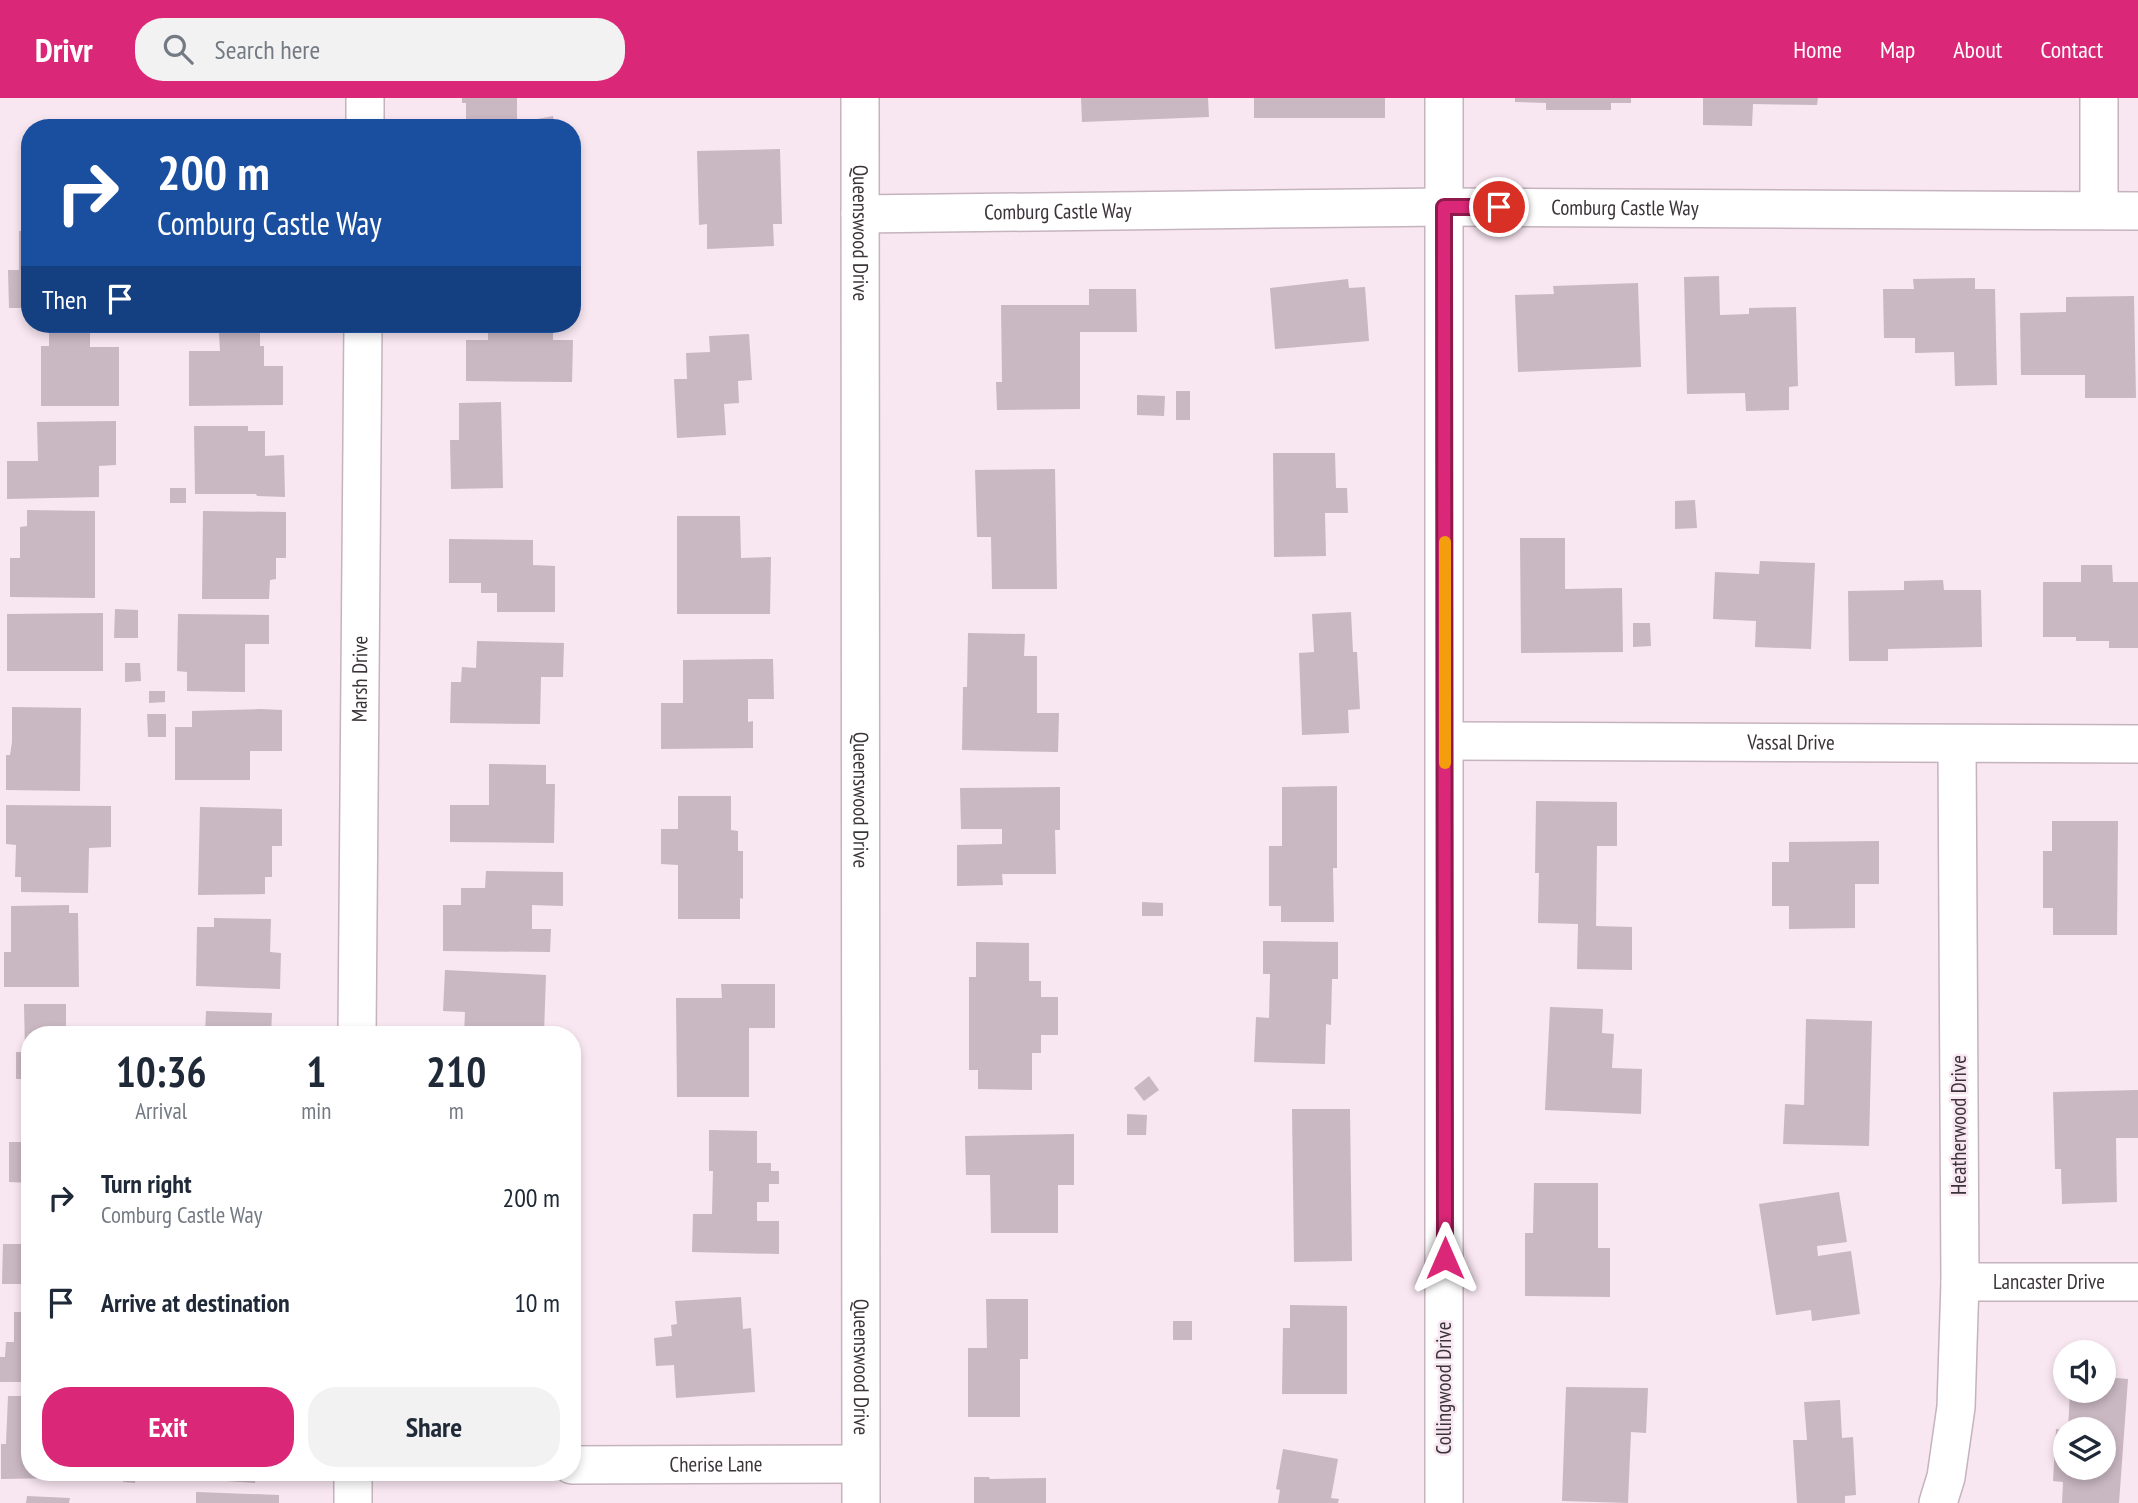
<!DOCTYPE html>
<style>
:root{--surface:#fff;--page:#f2f2f3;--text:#1f2937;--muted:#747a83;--accent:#db2777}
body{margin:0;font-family:"PT Sans Narrow",sans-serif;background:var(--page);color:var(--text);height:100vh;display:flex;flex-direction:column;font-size:26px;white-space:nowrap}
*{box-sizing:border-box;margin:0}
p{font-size:23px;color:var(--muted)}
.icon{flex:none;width:38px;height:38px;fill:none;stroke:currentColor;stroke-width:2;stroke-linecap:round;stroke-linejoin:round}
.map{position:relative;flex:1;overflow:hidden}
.sheet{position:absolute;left:21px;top:928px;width:560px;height:455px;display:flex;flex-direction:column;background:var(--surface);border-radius:28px;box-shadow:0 4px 10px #0003}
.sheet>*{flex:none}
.banner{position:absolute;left:21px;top:21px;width:560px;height:214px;border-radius:28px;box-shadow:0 4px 10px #0003;background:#1a4fa0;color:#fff;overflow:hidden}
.buttons{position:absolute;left:2053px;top:1242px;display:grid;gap:14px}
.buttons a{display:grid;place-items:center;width:63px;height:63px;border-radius:50%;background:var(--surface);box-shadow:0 4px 10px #0003;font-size:35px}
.pin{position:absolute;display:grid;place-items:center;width:60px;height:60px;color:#fff;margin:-30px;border:4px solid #fff;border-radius:50%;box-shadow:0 2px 7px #0007}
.me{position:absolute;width:77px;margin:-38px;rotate:0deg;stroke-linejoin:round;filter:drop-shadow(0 0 5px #0008)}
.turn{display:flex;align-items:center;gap:24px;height:147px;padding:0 21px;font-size:32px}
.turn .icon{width:91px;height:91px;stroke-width:2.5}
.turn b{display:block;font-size:49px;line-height:60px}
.then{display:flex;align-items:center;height:66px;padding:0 21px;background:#0003;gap:14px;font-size:26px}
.eta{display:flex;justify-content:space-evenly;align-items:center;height:119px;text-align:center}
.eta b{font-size:42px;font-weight:600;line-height:49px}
.action{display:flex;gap:14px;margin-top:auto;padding:14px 21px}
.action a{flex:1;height:80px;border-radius:28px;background:var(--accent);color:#fff;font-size:28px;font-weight:600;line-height:80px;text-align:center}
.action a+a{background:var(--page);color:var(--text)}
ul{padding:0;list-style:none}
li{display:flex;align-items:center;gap:21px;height:105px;padding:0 21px}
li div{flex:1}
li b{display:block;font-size:26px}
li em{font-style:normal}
header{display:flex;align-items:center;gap:42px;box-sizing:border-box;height:98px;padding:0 35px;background:var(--accent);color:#fff}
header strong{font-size:33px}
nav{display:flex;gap:38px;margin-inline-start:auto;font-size:24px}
.search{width:490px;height:63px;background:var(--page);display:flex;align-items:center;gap:18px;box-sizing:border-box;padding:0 24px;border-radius:28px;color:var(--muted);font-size:26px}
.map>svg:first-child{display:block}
.building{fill:#c9b7c2}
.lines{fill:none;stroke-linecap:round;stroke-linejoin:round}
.minor-casing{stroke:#c5b3be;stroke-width:40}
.minor{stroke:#fff;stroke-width:37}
.route-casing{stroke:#8e194d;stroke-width:18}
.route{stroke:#db2777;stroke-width:12}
.slow{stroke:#f59e0b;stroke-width:12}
.labels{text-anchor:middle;stroke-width:5;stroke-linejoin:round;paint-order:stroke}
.street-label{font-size:21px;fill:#3b3439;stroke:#f8e6f1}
</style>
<header>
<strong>Drivr</strong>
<div class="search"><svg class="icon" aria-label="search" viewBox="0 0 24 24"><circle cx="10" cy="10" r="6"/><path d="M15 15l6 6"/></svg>Search here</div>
<nav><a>Home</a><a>Map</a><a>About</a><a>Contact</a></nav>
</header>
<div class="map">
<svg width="2138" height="1405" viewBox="0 0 2138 1405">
<rect width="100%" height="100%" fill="#f8e6f1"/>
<g class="building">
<path d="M 462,0 L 517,0 L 517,30 L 466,30 L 466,5 L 462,5 Z"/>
<path d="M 1081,0 L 1208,0 L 1209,19 L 1082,24 Z"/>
<rect x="1254" y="0" width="131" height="20"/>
<path d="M 1515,0 L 1631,0 L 1631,5 L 1611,5 L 1611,12 L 1546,12 L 1546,5 L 1515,4 Z"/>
<path d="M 1703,0 L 1818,0 L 1817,7 L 1753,6 L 1752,28 L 1703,27 Z"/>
<path d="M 553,18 L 555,30 L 534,30 L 532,22 Z"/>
<path d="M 780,51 L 782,126 L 773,126 L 774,148 L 707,151 L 707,126 L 699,127 L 697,53 Z"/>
<path d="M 30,132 L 30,210 L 9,210 L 8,172 L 19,172 L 19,133 Z"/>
<path d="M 1719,178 L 1720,217 L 1749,216 L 1749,210 L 1796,209 L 1798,288 L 1789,289 L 1789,312 L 1746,313 L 1745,295 L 1687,296 L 1684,179 Z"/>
<path d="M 1975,180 L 1975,191 L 1995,191 L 1997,287 L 1955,288 L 1954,254 L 1915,255 L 1915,240 L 1884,240 L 1883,191 L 1914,191 L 1913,181 Z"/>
<path d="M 1348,181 L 1349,190 L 1365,189 L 1369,243 L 1275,251 L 1270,190 Z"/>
<path d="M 1638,185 L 1641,269 L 1518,274 L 1515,197 L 1554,196 L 1553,188 Z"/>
<path d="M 1089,191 L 1136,191 L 1137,234 L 1080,234 L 1080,311 L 997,312 L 996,284 L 1002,284 L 1001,207 L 1089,207 Z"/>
<path d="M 2134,198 L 2136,300 L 2085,300 L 2085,277 L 2021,277 L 2020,215 L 2066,214 L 2066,199 Z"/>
<path d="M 488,226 L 553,226 L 553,242 L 573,242 L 572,284 L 466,283 L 466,242 L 488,242 Z"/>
<path d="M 49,231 L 90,232 L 90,249 L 119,249 L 119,308 L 41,308 L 41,248 L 49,248 Z"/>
<path d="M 219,235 L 260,235 L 260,248 L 264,248 L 264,268 L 283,268 L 283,307 L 189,308 L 189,253 L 220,253 Z"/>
<path d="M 749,236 L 752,282 L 738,283 L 739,305 L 724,306 L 726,337 L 677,340 L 674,281 L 687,281 L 686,255 L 710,254 L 709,238 Z"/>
<rect x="1176" y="293" width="14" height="29"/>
<path d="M 1137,297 L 1165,298 L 1164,318 L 1137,317 Z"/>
<path d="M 501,304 L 503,390 L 451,391 L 450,342 L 459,342 L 459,305 Z"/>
<path d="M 116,323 L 116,367 L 99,368 L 99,399 L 7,401 L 7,363 L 38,363 L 37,324 Z"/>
<path d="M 194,328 L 248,328 L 248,333 L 265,333 L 265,358 L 284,357 L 285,399 L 257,398 L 256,396 L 195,396 Z"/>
<path d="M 1273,355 L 1335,355 L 1336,390 L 1347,390 L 1348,415 L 1325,415 L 1326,458 L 1274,459 Z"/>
<path d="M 1055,371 L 1057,491 L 992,491 L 991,439 L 977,439 L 975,372 Z"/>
<rect x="170" y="390" width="16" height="15"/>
<path d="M 1695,402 L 1697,430 L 1675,431 L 1675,403 Z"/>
<path d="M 27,412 L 95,413 L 95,500 L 10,499 L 10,460 L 20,460 L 20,429 L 27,428 Z"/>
<path d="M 203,413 L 286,414 L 286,460 L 276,460 L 276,481 L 270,482 L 269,501 L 202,501 Z"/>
<path d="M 677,418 L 740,418 L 741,460 L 771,459 L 770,516 L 677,516 Z"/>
<path d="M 1520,440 L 1565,440 L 1565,491 L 1622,490 L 1623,554 L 1521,555 Z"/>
<path d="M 449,441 L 533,442 L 533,467 L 555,468 L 555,514 L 497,514 L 497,495 L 481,495 L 481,485 L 449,485 Z"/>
<path d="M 1760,463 L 1815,465 L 1811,551 L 1755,549 L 1756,523 L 1713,521 L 1715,474 L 1759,476 Z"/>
<path d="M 2081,467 L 2112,467 L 2113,484 L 2138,484 L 2138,550 L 2109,550 L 2109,543 L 2076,543 L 2076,539 L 2043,539 L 2043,484 L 2081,484 Z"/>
<path d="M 1943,482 L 1944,492 L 1981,492 L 1982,549 L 1888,551 L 1888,563 L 1849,563 L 1848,493 L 1904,492 L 1904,483 Z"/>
<path d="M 115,511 L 138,512 L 138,540 L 114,540 Z"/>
<path d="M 1351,514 L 1353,554 L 1357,554 L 1360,611 L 1348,612 L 1349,635 L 1302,637 L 1299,555 L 1314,554 L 1312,516 Z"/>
<path d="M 103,515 L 103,573 L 7,573 L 7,516 Z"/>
<path d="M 178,516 L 269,517 L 269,546 L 245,546 L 245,594 L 187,593 L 187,574 L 177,573 Z"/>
<path d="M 1633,525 L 1650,525 L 1651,548 L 1633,549 Z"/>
<path d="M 968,535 L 1025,536 L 1024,558 L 1037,558 L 1037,615 L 1059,615 L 1058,654 L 962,652 L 963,589 L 967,589 Z"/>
<path d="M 477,543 L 564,545 L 563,579 L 541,579 L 540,626 L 450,625 L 451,584 L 461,584 L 462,569 L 476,570 Z"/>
<path d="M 773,561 L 774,601 L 748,601 L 748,624 L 753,623 L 753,650 L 661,651 L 661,605 L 683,605 L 683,562 Z"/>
<path d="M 125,565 L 140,565 L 141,583 L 125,584 Z"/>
<path d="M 149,593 L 165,593 L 165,604 L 149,605 Z"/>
<path d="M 12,609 L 81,610 L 80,693 L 6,692 L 6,657 L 10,657 L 12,644 Z"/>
<path d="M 261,611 L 282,612 L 282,653 L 250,653 L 250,682 L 175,682 L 175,629 L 192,629 L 192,613 Z"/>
<path d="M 147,616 L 166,616 L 166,639 L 148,639 Z"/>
<path d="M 489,666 L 546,667 L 546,686 L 555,686 L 554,745 L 450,744 L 450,707 L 489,707 Z"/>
<path d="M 1337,688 L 1337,770 L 1333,770 L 1334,824 L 1281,824 L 1281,808 L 1269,808 L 1269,748 L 1282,748 L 1282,689 Z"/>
<path d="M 1060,689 L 1060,732 L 1055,732 L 1056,776 L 1002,776 L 1003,787 L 957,788 L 957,747 L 1002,746 L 1002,731 L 961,731 L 960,690 Z"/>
<path d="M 678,698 L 731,698 L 731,732 L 738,733 L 738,753 L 743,753 L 743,801 L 740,800 L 740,821 L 678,821 L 678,767 L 661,766 L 661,731 L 678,731 Z"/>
<path d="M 1536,703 L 1617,704 L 1617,748 L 1597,748 L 1596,828 L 1632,829 L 1632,872 L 1577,871 L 1578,826 L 1538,825 L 1539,775 L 1535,775 Z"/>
<path d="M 6,707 L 111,708 L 111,749 L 89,750 L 88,795 L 21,794 L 21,779 L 15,779 L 16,747 L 6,746 Z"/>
<path d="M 200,709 L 282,711 L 282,748 L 272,748 L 272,779 L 265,779 L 265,796 L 198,797 Z"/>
<path d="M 2052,723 L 2118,723 L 2117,837 L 2053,837 L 2053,810 L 2043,810 L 2043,753 L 2052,753 Z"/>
<path d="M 1879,743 L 1879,786 L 1855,786 L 1855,830 L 1789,831 L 1789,808 L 1772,808 L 1772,764 L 1789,764 L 1789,744 Z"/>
<path d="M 486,773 L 563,774 L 563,808 L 532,807 L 532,831 L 551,831 L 550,854 L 443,853 L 443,807 L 461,807 L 461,790 L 485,790 Z"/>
<path d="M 1142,804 L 1163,805 L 1163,818 L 1142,818 Z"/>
<path d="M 69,807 L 69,815 L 78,815 L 79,889 L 4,889 L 4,854 L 11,854 L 11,808 Z"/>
<path d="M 214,820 L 271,821 L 270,854 L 281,855 L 280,891 L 196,888 L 197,829 L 214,829 Z"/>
<path d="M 1263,843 L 1338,844 L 1338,881 L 1332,881 L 1331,927 L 1326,926 L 1325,966 L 1254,964 L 1256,919 L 1269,920 L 1270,876 L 1263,876 Z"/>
<path d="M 976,844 L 1029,845 L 1029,883 L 1041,883 L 1041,899 L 1058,899 L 1058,937 L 1041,937 L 1041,955 L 1032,955 L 1032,992 L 978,991 L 978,972 L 969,972 L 969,879 L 976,879 Z"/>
<path d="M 445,872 L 546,877 L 544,936 L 464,936 L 465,914 L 443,913 Z"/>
<path d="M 721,886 L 775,886 L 775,930 L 749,930 L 749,999 L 677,999 L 676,900 L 722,900 Z"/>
<path d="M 24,906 L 66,906 L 66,936 L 30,936 L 30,981 L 16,981 L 16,954 L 25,954 Z"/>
<path d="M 1550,909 L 1603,911 L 1602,935 L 1614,936 L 1612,970 L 1642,971 L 1641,1016 L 1545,1012 Z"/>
<path d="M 206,913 L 272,915 L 271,936 L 205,936 Z"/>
<path d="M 1806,921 L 1872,923 L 1869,1048 L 1783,1046 L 1785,1006 L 1804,1007 Z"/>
<path d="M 1149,978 L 1159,992 L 1144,1003 L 1134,990 Z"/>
<path d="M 2138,992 L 2138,1040 L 2116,1040 L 2117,1104 L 2062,1106 L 2061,1071 L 2055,1071 L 2053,994 Z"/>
<path d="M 1292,1011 L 1350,1011 L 1352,1163 L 1294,1164 Z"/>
<path d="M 1127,1016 L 1147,1017 L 1146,1037 L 1127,1037 Z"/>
<path d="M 709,1032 L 757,1033 L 757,1065 L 771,1065 L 771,1073 L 779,1073 L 779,1086 L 769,1086 L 769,1104 L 757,1104 L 757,1123 L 779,1123 L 779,1156 L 692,1154 L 693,1116 L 712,1116 L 713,1073 L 709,1073 Z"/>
<path d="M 1074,1036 L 1074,1087 L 1058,1087 L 1058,1135 L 991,1135 L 990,1077 L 966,1077 L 965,1038 Z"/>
<path d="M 9,1044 L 30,1044 L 30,1085 L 9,1084 Z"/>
<path d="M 1534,1085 L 1598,1085 L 1598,1150 L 1610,1150 L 1610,1199 L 1525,1198 L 1525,1135 L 1533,1135 Z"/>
<path d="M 1839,1094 L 1847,1144 L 1817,1148 L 1818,1158 L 1851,1153 L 1860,1216 L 1812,1223 L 1811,1212 L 1776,1217 L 1759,1106 Z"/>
<path d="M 22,1125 L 30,1126 L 30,1186 L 2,1186 L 3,1146 L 22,1146 Z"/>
<path d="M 27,1199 L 30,1199 L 30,1284 L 0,1284 L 0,1259 L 5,1259 L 6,1244 L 14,1244 L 14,1214 L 27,1214 Z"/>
<path d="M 741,1199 L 743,1231 L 751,1230 L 755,1294 L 676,1300 L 674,1267 L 656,1268 L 654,1240 L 672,1238 L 671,1227 L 677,1226 L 675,1203 Z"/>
<path d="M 986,1201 L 1028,1201 L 1028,1261 L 1020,1261 L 1020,1319 L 968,1319 L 968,1250 L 987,1250 Z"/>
<path d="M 1290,1207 L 1347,1208 L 1347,1296 L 1282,1296 L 1283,1230 L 1290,1230 Z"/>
<rect x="1173" y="1223" width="19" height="19"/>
<path d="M 2104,1279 L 2128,1281 L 2119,1405 L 2062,1405 L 2063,1384 L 2053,1383 L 2056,1331 L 2065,1332 L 2065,1370 L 2104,1370 L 2104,1332 L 2068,1332 L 2070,1293 L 2104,1293 Z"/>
<path d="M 1566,1289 L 1648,1290 L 1646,1335 L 1631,1334 L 1628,1405 L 1562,1403 Z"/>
<path d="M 8,1298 L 30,1298 L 30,1374 L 63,1374 L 63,1380 L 1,1381 L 1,1346 L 6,1346 Z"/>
<path d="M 1840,1302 L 1842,1340 L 1853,1339 L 1856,1397 L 1845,1398 L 1845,1405 L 1797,1405 L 1793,1342 L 1807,1342 L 1804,1304 Z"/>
<path d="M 1283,1351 L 1338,1361 L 1331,1400 L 1339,1401 L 1338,1405 L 1278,1405 L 1280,1392 L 1276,1391 Z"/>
<path d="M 124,1374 L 136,1374 L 135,1385 L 123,1384 Z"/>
<path d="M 168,1374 L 256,1374 L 255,1385 L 167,1379 Z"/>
<path d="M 974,1379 L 989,1379 L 990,1381 L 1046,1380 L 1046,1405 L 974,1405 Z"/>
<path d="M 196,1394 L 279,1397 L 279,1405 L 196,1405 Z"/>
<path d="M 27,1398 L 70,1400 L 69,1405 L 26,1405 Z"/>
</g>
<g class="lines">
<defs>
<g id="minor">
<path id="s1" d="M 860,0 L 861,1405"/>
<path d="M 1444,0 L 1444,1405"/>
<path d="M 2099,0 L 2099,112"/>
<path d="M 365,30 L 365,0"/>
<path id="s2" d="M 860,116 L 1444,109 L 2138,113"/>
<path id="s3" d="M 1445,643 L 2138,646"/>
<path id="s4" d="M 357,936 L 363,226"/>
<path id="s5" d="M 1960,1184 L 2138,1184"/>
<path id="s6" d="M 572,1367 L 860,1366"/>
<path d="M 353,1405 L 353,1374"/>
<path d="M 1938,1405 L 1946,1379 L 1956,1309 L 1960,1184 L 1957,646"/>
</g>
</defs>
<use href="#minor" class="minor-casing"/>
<use href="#minor" class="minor"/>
</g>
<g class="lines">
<defs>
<path id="route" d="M 1445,1160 L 1444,109 L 1499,109"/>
</defs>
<use href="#route" class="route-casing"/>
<use href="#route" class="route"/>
<path class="slow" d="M 1445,444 L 1445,665"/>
</g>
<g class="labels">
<g class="street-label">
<text dy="7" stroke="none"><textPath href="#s2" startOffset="765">Comburg Castle Way</textPath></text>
<text dy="7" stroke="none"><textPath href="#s2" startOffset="198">Comburg Castle Way</textPath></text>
<text dy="7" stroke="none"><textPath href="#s1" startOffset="135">Queenswood Drive</textPath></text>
<text dy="7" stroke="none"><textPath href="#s4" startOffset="355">Marsh Drive</textPath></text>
<text dy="7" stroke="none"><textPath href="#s3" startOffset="346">Vassal Drive</textPath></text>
<text dy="7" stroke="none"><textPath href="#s1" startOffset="702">Queenswood Drive</textPath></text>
<text transform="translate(1959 1027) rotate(-90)" y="7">Heatherwood Drive</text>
<text dy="7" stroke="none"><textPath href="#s5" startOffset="89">Lancaster Drive</textPath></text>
<text dy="7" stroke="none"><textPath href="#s1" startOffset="1269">Queenswood Drive</textPath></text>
<text transform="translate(1444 1290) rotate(-90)" y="7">Collingwood Drive</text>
<text dy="7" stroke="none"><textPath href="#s6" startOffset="144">Cherise Lane</textPath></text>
</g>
</g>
</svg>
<div class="buttons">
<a><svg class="icon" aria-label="sound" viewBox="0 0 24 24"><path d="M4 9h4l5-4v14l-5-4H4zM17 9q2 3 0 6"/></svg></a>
<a><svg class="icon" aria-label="layers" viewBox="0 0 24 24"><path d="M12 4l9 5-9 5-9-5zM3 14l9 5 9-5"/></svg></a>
</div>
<div class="pin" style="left:1499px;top:109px;background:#d93025"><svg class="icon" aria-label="arrive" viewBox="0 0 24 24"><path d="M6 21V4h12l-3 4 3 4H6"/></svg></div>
<svg class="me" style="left:1445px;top:1160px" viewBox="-20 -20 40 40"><path d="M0-17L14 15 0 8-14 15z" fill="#db2777" stroke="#fff" stroke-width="4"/></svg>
<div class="banner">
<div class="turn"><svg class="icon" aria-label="right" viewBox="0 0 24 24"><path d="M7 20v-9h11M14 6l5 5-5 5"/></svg><div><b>200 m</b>Comburg Castle Way</div></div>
<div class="then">Then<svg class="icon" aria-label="arrive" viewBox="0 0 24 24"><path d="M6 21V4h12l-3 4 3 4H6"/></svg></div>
</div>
<section class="sheet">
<div class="eta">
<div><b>10:36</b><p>Arrival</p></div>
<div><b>1</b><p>min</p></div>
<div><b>210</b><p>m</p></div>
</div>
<ul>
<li><svg class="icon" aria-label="right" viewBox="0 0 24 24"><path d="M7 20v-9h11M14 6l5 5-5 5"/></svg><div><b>Turn right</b><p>Comburg Castle Way</p></div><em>200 m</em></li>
<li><svg class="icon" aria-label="arrive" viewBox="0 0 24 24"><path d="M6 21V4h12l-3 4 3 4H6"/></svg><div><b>Arrive at destination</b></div><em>10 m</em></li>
</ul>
<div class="action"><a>Exit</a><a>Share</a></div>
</section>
</div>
